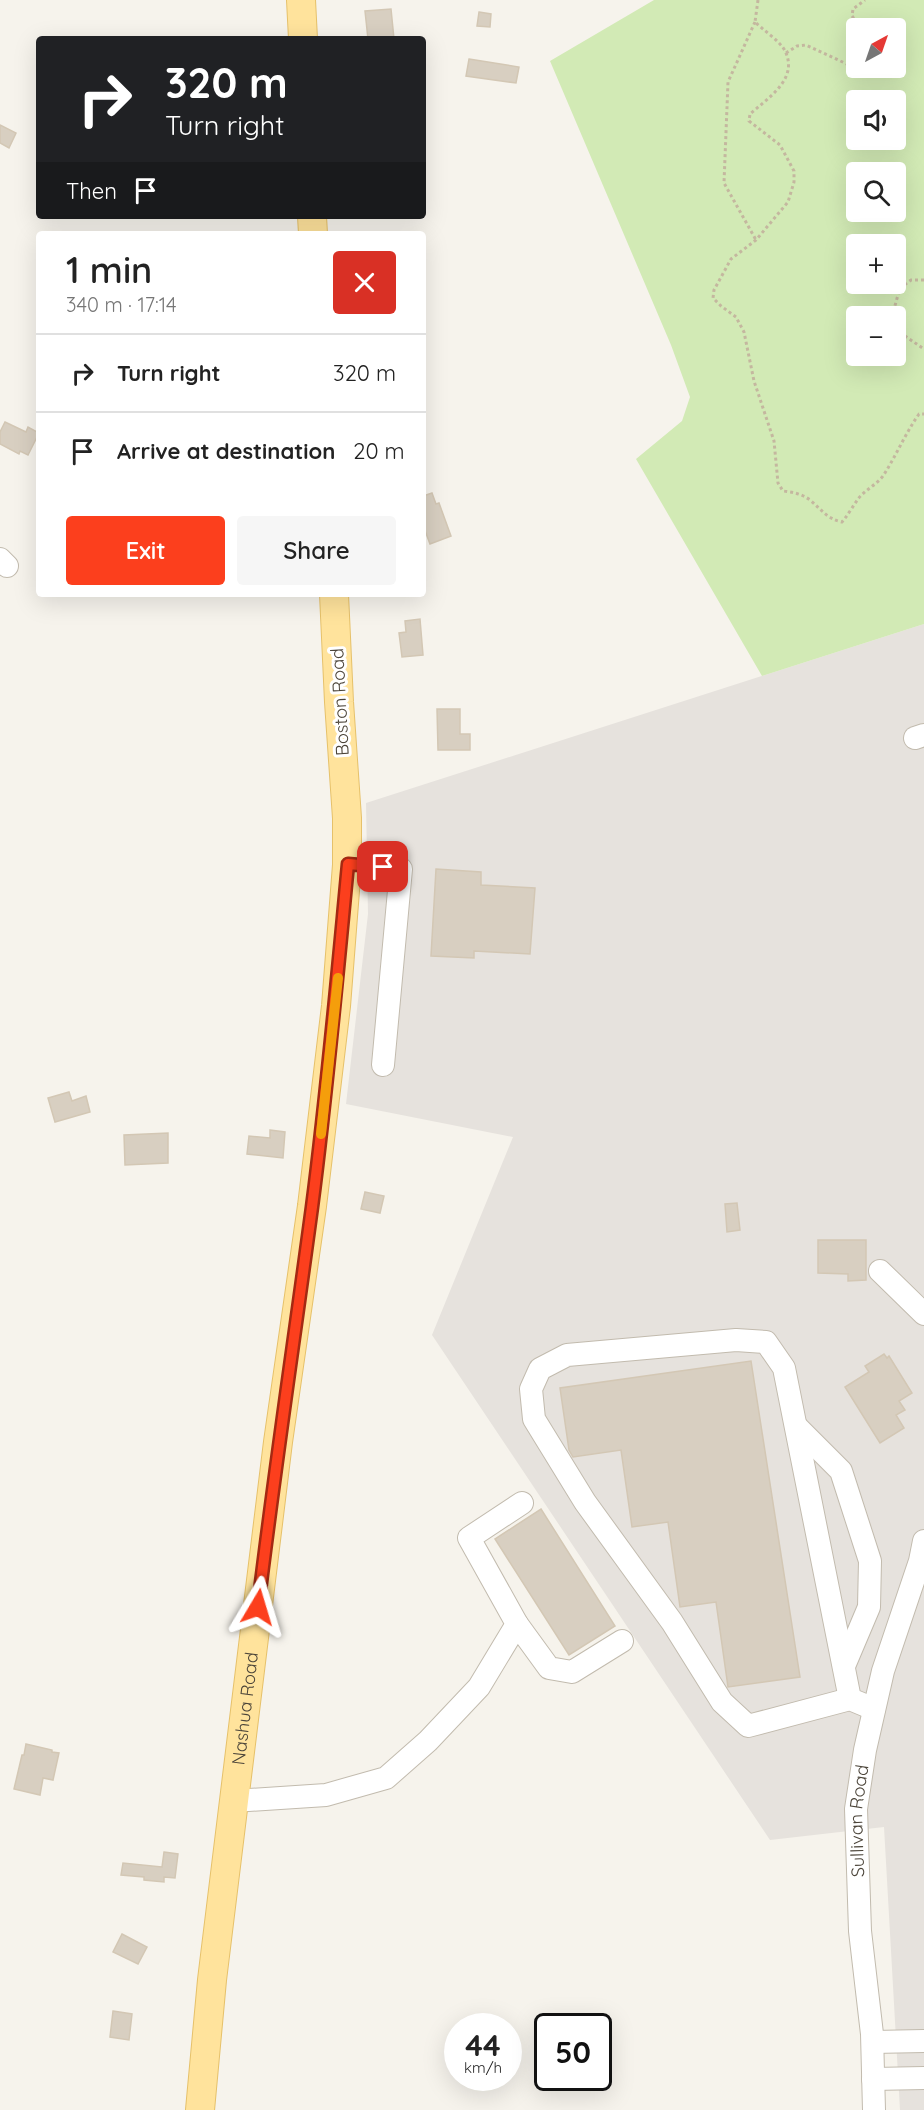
<!DOCTYPE html>
<meta charset="utf-8">
<style>
:root{--surface:#fff;--page:#f6f6f6;--text:#222;--muted:#767676;--line:#e0e0e0;--accent:#fc3f1d}
body{margin:0;font-family:Quicksand,sans-serif;background:var(--page);color:var(--text);height:100vh;display:flex;flex-direction:column;font-size:22px;white-space:nowrap}
*{box-sizing:border-box;margin:0}
p{font-size:20px;color:var(--muted)}
.icon{flex:none;width:33px;height:33px;fill:none;stroke:currentColor;stroke-width:2;stroke-linecap:round;stroke-linejoin:round}
.map{position:relative;flex:1;overflow:hidden}
.details{position:absolute;left:36px;top:231px;width:390px;height:366px;display:flex;flex-direction:column;background:var(--surface);border-radius:6px;box-shadow:0 6px 24px #0002}
.details>*{flex:none}
.guide{position:absolute;left:36px;top:36px;width:390px;height:183px;border-radius:6px;box-shadow:0 6px 24px #0002;background:#202124;color:#fff;overflow:hidden}
.needle{width:39px;rotate:40deg}
.fabs{position:absolute;left:846px;top:18px;display:grid;gap:12px}
.fabs a{display:grid;place-items:center;width:60px;height:60px;border-radius:6px;background:var(--surface);box-shadow:0 6px 24px #0002;font-size:30px}
.speed{position:absolute;left:444px;top:2013px;display:flex;gap:12px;font-size:30px;font-weight:700;text-align:center}
.speed>*{display:grid;place-content:center;width:78px;height:78px;border-radius:50%;background:var(--surface);box-shadow:0 6px 24px #0002;line-height:1}
.speed small{font-size:15px;font-weight:400}
.speed .limit{border:3px solid #111;border-radius:9px;background:#fff;color:#111}
.pin{position:absolute;display:grid;place-items:center;width:51px;height:51px;color:#fff;margin:-26px;border-radius:12px;box-shadow:0 3px 9px #0006}
.me{position:absolute;width:66px;margin:-33px;rotate:7deg;stroke-linejoin:round;filter:drop-shadow(0 0 4px #0008)}
.turn{display:flex;align-items:center;gap:21px;height:126px;padding:0 30px;font-size:27px}
.turn .icon{width:78px;height:78px;stroke-width:2.5}
.turn b{display:block;font-size:42px;line-height:51px}
.then{display:flex;align-items:center;height:57px;padding:0 30px;background:#0003;gap:12px;font-size:22px}
.round{display:grid;place-items:center;flex:none;width:63px;height:63px;border-radius:6px;background:var(--page)}
.overview{display:flex;align-items:center;justify-content:space-between;height:102px;padding:0 30px}
h1{font-size:36px;font-weight:600;line-height:45px}
.primary-button{display:flex;gap:12px;margin-top:auto;padding:12px 30px}
.primary-button a{flex:1;height:69px;border-radius:6px;background:var(--accent);color:#fff;font-size:24px;font-weight:600;line-height:69px;text-align:center}
.primary-button a+a{background:var(--page);color:var(--text)}
ul{padding:0;list-style:none}
li{display:flex;align-items:center;gap:18px;height:78px;padding:0 30px;border-top:2px solid var(--line)}
li div{flex:1}
li b{display:block;font-size:22px}
li em{font-style:normal}
.map>svg:first-child{display:block}
.industrial{fill:#e6e2dd}
.green{fill:#d2eab5;fill-rule:evenodd}
.building{fill:#d8cfc1;stroke:#d3c7b4;stroke-width:1.5}
.lines{fill:none;stroke-linecap:round;stroke-linejoin:round}
.minor-casing{stroke:#c2bbae;stroke-width:24}
.major-casing{stroke:#e6c16a;stroke-width:30}
.path{stroke:#c4b79f;stroke-width:3;stroke-dasharray:3 3;stroke-linecap:butt}
.minor{stroke:#fff;stroke-width:22}
.major{stroke:#ffe39c;stroke-width:28}
.route-casing{stroke:#a42913;stroke-width:15}
.route{stroke:#fc3f1d;stroke-width:10}
.slow{stroke:#f59e0b;stroke-width:10}
.labels{text-anchor:middle;stroke-width:6;stroke-linejoin:round;paint-order:stroke}
.street-label{font-size:18px;fill:#4b4439;stroke:#fff}
</style>
<div class="map">
<svg width="924" height="2110" viewBox="0 0 924 2110">
<rect width="100%" height="100%" fill="#f6f3ec"/>
<path class="industrial" d="M 924,624 L 924,2110 L 900,2110 L 884,1827 L 770,1840 L 432,1335 L 513,1137 L 346,1104 L 368,914 L 366,803 Z"/>
<path class="green" d="M 654,0 L 924,0 L 924,624 L 762,676 L 636,459 L 682,421 L 690,397 L 671,345 L 550,61 ZM 856,28 L 896,28 L 896,68 L 856,68 ZM 856,100 L 896,100 L 896,140 L 856,140 ZM 896,172 L 896,212 L 856,212 L 856,172 ZM 856,244 L 896,244 L 896,284 L 856,284 ZM 856,316 L 896,316 L 896,356 L 856,356 Z"/>
<g class="building">
<path d="M 391,9 L 394,39 L 368,39 L 365,11 Z"/>
<path d="M 479,12 L 491,14 L 490,27 L 477,26 Z"/>
<path d="M 469,59 L 519,67 L 516,83 L 466,76 Z"/>
<path d="M 0,125 L 16,133 L 9,148 L 0,143 Z"/>
<path d="M 5,422 L 26,432 L 28,427 L 39,433 L 28,455 L 20,451 L 19,454 L 0,444 L 0,432 Z"/>
<path d="M 432,493 L 436,504 L 439,503 L 451,536 L 430,544 L 423,525 L 423,496 Z"/>
<path d="M 420,619 L 423,655 L 402,657 L 399,633 L 406,632 L 405,621 Z"/>
<path d="M 437,709 L 460,709 L 460,734 L 470,734 L 470,750 L 438,750 Z"/>
<path d="M 436,869 L 481,872 L 481,885 L 535,888 L 530,954 L 474,951 L 474,958 L 431,956 Z"/>
<path d="M 69,1092 L 72,1101 L 86,1096 L 90,1112 L 55,1122 L 48,1098 Z"/>
<path d="M 270,1130 L 285,1132 L 283,1158 L 247,1154 L 249,1136 L 270,1138 Z"/>
<path d="M 168,1133 L 168,1163 L 125,1165 L 124,1135 Z"/>
<path d="M 365,1192 L 384,1196 L 380,1213 L 361,1209 Z"/>
<path d="M 737,1203 L 740,1230 L 727,1232 L 725,1204 Z"/>
<path d="M 818,1240 L 866,1240 L 866,1280 L 848,1281 L 848,1274 L 818,1273 Z"/>
<path d="M 884,1354 L 887,1358 L 889,1356 L 912,1393 L 899,1401 L 905,1410 L 896,1415 L 904,1428 L 880,1443 L 845,1387 L 869,1372 L 865,1366 Z"/>
<path d="M 751,1361 L 800,1677 L 728,1687 L 716,1602 L 680,1607 L 668,1522 L 632,1527 L 621,1450 L 573,1457 L 569,1450 L 560,1388 Z"/>
<path d="M 541,1509 L 615,1626 L 569,1655 L 495,1539 Z"/>
<path d="M 26,1744 L 52,1750 L 52,1752 L 59,1753 L 53,1780 L 43,1778 L 40,1795 L 14,1789 L 22,1755 L 24,1755 Z"/>
<path d="M 164,1852 L 178,1854 L 175,1878 L 164,1877 L 164,1882 L 144,1880 L 144,1877 L 121,1875 L 123,1863 L 162,1867 Z"/>
<path d="M 122,1934 L 147,1947 L 138,1964 L 113,1952 Z"/>
<path d="M 113,2011 L 132,2014 L 129,2040 L 110,2037 Z"/>
</g>
<g class="lines">
<defs>
<g id="minor">
<path d="M 0,559 L 7,566"/>
<path d="M 915,738 L 924,735"/>
<path d="M 347,865 L 401,869 L 383,1065"/>
<path d="M 880,1271 L 924,1314"/>
<path d="M 797,1427 L 841,1471 L 870,1561 L 869,1607 L 844,1666"/>
<path d="M 517,1624 L 549,1668 L 572,1672 L 622,1641"/>
<path d="M 850,1699 L 748,1726 L 722,1702 L 672,1622 L 585,1502 L 534,1419 L 531,1389 L 540,1369 L 567,1355 L 736,1340 L 766,1342 L 784,1368 L 850,1699 L 874,1709"/>
<path d="M 234,1801 L 326,1795 L 386,1778 L 428,1741 L 479,1687 L 517,1624 L 469,1538 L 522,1503"/>
<path d="M 873,2042 L 924,2041"/>
<path d="M 873,2079 L 924,2078"/>
<path id="s1" d="M 874,2110 L 872,2034 L 860,1931 L 856,1809 L 865,1750 L 883,1671 L 920,1561 L 924,1541"/>
</g>
<g id="major">
<path d="M 301,0 L 303,39"/>
<path d="M 312,216 L 313,234"/>
<path id="s2" d="M 200,2110 L 212,1980 L 278,1442 L 312,1206 L 336,1006 L 347,865 L 347,818 L 339,702 L 334,594"/>
</g>
</defs>
<use href="#minor" class="minor-casing"/>
<use href="#major" class="major-casing"/>
<g class="path">
<path d="M 758,0 L 755,22 C 762,29 781,42 785,51 C 799,79 768,98 750,114 L 749,121 L 780,145 L 794,171 L 794,182 L 788,202 L 756,240 L 731,259 L 714,290 L 713,298 L 721,306 L 736,317 L 744,332 L 754,381 L 774,441 L 778,483 L 783,491 C 793,492 802,494 810,500 C 821,509 827,519 842,522 C 848,515 853,506 858,499 C 865,490 876,485 883,476 C 896,456 905,434 919,414 L 924,414"/>
<path d="M 755,22 L 728,82 L 724,183 L 756,240"/>
<path d="M 861,28 L 852,16 L 853,9 L 865,0"/>
<path d="M 786,53 L 797,46 L 806,45 L 849,65 L 856,60"/>
<path d="M 924,280 L 911,280 L 900,288 L 894,309 L 902,334 L 924,349"/>
</g>
<use href="#minor" class="minor"/>
<use href="#major" class="major"/>
</g>
<g class="lines">
<defs>
<path id="route" d="M 258,1607 C 274,1474 294,1341 312,1207 C 327,1093 337,979 348,864 L 383,867"/>
</defs>
<use href="#route" class="route-casing"/>
<use href="#route" class="route"/>
<path class="slow" d="M 321,1134 L 338,978"/>
</g>
<g class="labels">
<g class="street-label">
<text transform="translate(340 702) rotate(-93)" y="6">Boston Road</text>
<text dy="6" stroke="none"><textPath href="#s2" startOffset="404">Nashua Road</textPath></text>
<text dy="6" stroke="none"><textPath href="#s1" startOffset="290">Sullivan Road</textPath></text>
</g>
</g>
</svg>
<div class="fabs">
<a><svg class="needle" viewBox="-14 -14 28 28"><path d="M0-13l5 13h-10z" fill="#e53935"/><path d="M0 13l5-13h-10z" fill="#767676"/></svg></a>
<a><svg class="icon" aria-label="sound" viewBox="0 0 24 24"><path d="M4 9h4l5-4v14l-5-4H4zM17 9q2 3 0 6"/></svg></a>
<a><svg class="icon" aria-label="search" viewBox="0 0 24 24"><circle cx="10" cy="10" r="6"/><path d="M15 15l6 6"/></svg></a>
<a>+</a>
<a>−</a>
</div>
<div class="speed"><div>44<small>km/h</small></div><div class="limit">50</div></div>
<div class="pin" style="left:383px;top:867px;background:#d93025"><svg class="icon" aria-label="arrive" viewBox="0 0 24 24"><path d="M6 21V4h12l-3 4 3 4H6"/></svg></div>
<svg class="me" style="left:258px;top:1607px" viewBox="-20 -20 40 40"><path d="M0-17L14 15 0 8-14 15z" fill="#fc3f1d" stroke="#fff" stroke-width="4"/></svg>
<div class="guide">
<div class="turn"><svg class="icon" aria-label="right" viewBox="0 0 24 24"><path d="M7 20v-9h11M14 6l5 5-5 5"/></svg><div><b>320 m</b>Turn right</div></div>
<div class="then">Then<svg class="icon" aria-label="arrive" viewBox="0 0 24 24"><path d="M6 21V4h12l-3 4 3 4H6"/></svg></div>
</div>
<section class="details">
<div class="overview"><div><h1>1 min</h1><p>340 m · 17:14</p></div><a class="round" style="background:#d93025;color:#fff"><svg class="icon" aria-label="close" viewBox="0 0 24 24"><path d="M6 6l12 12M18 6L6 18"/></svg></a></div>
<ul>
<li><svg class="icon" aria-label="right" viewBox="0 0 24 24"><path d="M7 20v-9h11M14 6l5 5-5 5"/></svg><div><b>Turn right</b></div><em>320 m</em></li>
<li><svg class="icon" aria-label="arrive" viewBox="0 0 24 24"><path d="M6 21V4h12l-3 4 3 4H6"/></svg><div><b>Arrive at destination</b></div><em>20 m</em></li>
</ul>
<div class="primary-button"><a>Exit</a><a>Share</a></div>
</section>
</div>
